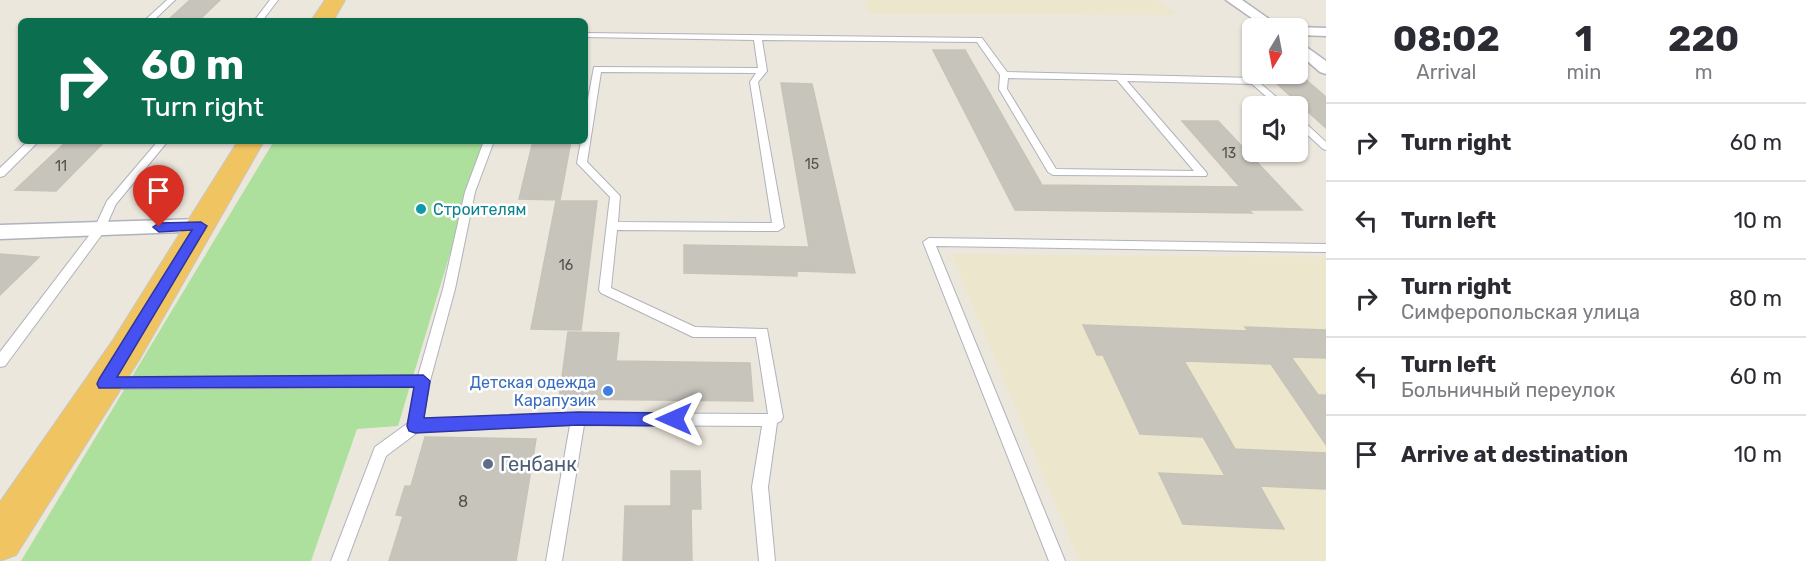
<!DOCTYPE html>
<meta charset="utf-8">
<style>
:root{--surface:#fff;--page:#f7f7f7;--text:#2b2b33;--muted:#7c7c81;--line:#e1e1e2}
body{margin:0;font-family:Rubik,sans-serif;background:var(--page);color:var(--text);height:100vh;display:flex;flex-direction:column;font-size:22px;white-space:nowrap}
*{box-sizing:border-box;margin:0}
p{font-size:20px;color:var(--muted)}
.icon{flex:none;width:33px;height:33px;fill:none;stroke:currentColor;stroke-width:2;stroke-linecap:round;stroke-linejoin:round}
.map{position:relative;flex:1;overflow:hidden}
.sheet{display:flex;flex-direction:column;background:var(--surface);width:480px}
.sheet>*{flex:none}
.hud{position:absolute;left:18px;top:18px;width:570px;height:126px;border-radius:9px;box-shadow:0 2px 4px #0004;background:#0b6e4f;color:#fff;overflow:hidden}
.needle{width:39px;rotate:190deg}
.fabs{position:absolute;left:1242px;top:18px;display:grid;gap:12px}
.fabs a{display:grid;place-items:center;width:66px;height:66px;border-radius:9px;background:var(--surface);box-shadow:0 2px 4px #0004;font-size:30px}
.pin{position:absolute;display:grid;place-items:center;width:51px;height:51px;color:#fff;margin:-62px -26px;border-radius:50% 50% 50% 0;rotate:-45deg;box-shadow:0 0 6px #0007}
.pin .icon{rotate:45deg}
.me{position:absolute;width:66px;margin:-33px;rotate:270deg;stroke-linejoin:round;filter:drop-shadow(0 0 4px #0008)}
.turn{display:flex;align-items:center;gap:21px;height:126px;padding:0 24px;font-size:27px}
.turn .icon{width:78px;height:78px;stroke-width:2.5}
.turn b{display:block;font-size:42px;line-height:51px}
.eta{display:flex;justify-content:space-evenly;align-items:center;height:102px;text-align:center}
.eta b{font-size:36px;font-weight:700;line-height:42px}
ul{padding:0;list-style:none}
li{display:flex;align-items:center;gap:18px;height:78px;padding:0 24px;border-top:2px solid var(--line)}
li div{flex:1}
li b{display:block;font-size:22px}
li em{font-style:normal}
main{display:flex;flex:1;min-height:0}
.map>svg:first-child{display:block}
.education{fill:#ece6cd}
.green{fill:#ace09c}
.building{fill:#c7c4bc;stroke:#c7c3b7;stroke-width:1.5}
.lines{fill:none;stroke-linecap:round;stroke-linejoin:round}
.service-casing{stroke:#b0b2bd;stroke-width:2}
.minor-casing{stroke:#b0b2bd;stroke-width:3}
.trunk-casing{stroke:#c8c8c8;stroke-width:2}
.service{fill:#fff;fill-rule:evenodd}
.minor{fill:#fff;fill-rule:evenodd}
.trunk{fill:#f0c460;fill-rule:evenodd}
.route{fill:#4552f1;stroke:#2d359d;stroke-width:1.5}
.culture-dot{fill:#0f9aa8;stroke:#fff;stroke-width:2}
.shop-dot{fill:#3f7fe0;stroke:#fff;stroke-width:2}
.service-dot{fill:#5c6f8a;stroke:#fff;stroke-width:2}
.labels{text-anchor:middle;stroke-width:5;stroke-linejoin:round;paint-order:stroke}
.number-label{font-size:14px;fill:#51504e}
.culture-label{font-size:16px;fill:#0d838f;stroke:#fff;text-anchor:start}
.shop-label{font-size:16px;fill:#366cbe;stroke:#fff;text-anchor:end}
.near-number-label{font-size:16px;fill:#51504e}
.near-service-label{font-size:20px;fill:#4e5e75;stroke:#fff;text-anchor:start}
</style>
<main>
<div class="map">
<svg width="1326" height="561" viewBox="0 0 1326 561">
<rect width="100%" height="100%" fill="#ece7dd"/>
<g class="education">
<path d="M 864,0 L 1157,0 L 1178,15 L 870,14 Z"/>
<path d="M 951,254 L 1326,257 L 1326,561 L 1079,561 Z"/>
</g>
<path class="green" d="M 274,141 L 484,141 L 398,426 L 357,429 L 311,561 L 21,561 Z"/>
<g class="building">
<path d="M 190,0 L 220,0 L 198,21 L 167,21 Z"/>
<path d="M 933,50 L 965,50 L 1042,185 L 1240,187 L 1182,121 L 1218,121 L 1302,210 L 1248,210 L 1252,213 L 1015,210 Z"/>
<path d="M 1266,74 L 1299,74 L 1326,97 L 1326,128 Z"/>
<path d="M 781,83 L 812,84 L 855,273 L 797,271 L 797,276 L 684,273 L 684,245 L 809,247 Z"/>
<path d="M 67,141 L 105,141 L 56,191 L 15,190 Z"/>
<path d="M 533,141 L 571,141 L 560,200 L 519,199 Z"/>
<path d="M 556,201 L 597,201 L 581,330 L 531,329 Z"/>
<path d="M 0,254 L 39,257 L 0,295 Z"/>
<path d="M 1083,325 L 1248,331 L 1245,327 L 1326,330 L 1326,358 L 1291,357 L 1318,395 L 1326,395 L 1326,445 L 1271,364 L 1184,361 L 1235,449 L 1326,453 L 1326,489 L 1260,486 L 1284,529 L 1183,524 L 1159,473 L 1225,476 L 1203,437 L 1140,434 L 1103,355 L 1097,355 Z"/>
<path d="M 568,332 L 619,333 L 616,361 L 750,363 L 753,401 L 559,399 Z"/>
<path d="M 425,437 L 536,439 L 516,561 L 389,561 L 403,516 L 396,515 L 405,486 L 411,486 Z"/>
<path d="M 671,471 L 700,471 L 701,509 L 691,509 L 692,561 L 623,561 L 625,506 L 671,506 Z"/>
</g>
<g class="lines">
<defs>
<g id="service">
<path d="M 167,0 L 175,0 L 153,21 L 144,21 Z"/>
<path d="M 270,0 L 278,0 L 262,21 L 254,21 Z"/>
<path d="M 585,33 L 979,38 L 982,38 L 1007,72 L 1254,78 L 1287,106 L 1277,106 L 1252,84 L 1127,81 L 1206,172 L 1207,174 L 1206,176 L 1053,175 L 1048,172 L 999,89 L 1000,75 L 977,42 L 762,40 L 767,71 L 758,82 L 784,227 L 778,231 L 617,230 L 611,288 L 695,327 L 767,329 L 783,417 L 781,421 L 777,423 L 768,487 L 775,561 L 759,561 L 752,487 L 762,426 L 584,425 L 562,561 L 546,561 L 570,425 L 418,432 L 386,456 L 347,561 L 331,561 L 375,447 L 408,423 L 415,387 L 109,389 L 104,387 L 102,383 L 104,379 L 109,377 L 418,376 L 443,289 L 465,192 L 484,141 L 494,141 L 475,192 L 455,289 L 430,381 L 423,420 L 578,413 L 768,414 L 756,337 L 693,337 L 601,293 L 599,290 L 610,197 L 577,163 L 581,141 L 585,141 L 585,115 L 594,67 L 758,68 L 754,40 L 585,37 ZM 601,72 L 756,73 L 750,82 L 772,223 L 618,222 L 620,196 L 587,162 ZM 1008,78 L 1117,80 L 1194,171 L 1056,169 L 1007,89 Z"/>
<path d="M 1298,118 L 1301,119 L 1326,142 L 1326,150 L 1323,149 L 1298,126 Z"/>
<path d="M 28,141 L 39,141 L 4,176 L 0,177 L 0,168 Z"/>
<path d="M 158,141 L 168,141 L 116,204 L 103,233 L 5,366 L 0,367 L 0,352 L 94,229 L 107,201 Z"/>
<path d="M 929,238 L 1326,244 L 1326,252 L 936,246 L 1065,561 L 1049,561 L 923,242 Z"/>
</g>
<g id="minor">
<path d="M 1226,0 L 1242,0 L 1282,28 L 1266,28 Z"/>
<path d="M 1298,27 L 1326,28 L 1326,36 L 1298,35 L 1298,28 L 1292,28 Z"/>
<path d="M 1298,41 L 1326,61 L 1326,74 L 1320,72 L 1298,53 Z"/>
<path d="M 201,219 L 208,221 L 211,226 L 208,231 L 0,239 L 0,225 Z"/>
</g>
<g id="trunk">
<path d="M 325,0 L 345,0 L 333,21 L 311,21 Z"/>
<path d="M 238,141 L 264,141 L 139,360 L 16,555 L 0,561 L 0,502 L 113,340 Z"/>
</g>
</defs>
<use href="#service" class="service-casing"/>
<use href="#minor" class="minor-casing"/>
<use href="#trunk" class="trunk-casing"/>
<use href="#service" class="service"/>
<use href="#minor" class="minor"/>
<use href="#trunk" class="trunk"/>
</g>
<path class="route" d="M 201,222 L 207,226 L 117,377 L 423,375 L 430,381 L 424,418 L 578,412 L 674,413 L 680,415 L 683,419 L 680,424 L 674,426 L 578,425 L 415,433 L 409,431 L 407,426 L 414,387 L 99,388 L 97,384 L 99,379 L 192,230 L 159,232 L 153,227 L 159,223 Z"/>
<circle class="culture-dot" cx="421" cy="209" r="6"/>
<circle class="shop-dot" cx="608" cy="391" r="6"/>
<circle class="service-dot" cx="488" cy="464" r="6"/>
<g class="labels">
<g class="number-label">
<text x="1229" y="158">13</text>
<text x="812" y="169">15</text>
<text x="61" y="171">11</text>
<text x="566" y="270">16</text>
</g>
<g class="culture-label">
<text x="433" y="215">Строителям</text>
</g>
<g class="shop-label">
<text x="596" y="388">Детская одежда<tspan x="596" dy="18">Карапузик</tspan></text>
</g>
<g class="near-number-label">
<text x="463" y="507">8</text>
</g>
<g class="near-service-label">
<text x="500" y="471">Генбанк</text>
</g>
</g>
</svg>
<div class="fabs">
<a><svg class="needle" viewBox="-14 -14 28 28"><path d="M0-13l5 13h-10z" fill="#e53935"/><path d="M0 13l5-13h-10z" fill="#7c7c81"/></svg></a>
<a><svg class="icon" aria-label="sound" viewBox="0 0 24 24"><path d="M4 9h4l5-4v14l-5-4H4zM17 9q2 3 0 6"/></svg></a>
</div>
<div class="pin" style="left:159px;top:227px;background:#d93025"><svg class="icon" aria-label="arrive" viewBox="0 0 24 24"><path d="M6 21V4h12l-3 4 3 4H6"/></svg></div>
<svg class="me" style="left:674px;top:419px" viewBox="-20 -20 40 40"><path d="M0-17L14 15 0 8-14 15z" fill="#4552f1" stroke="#fff" stroke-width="4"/></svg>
<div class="hud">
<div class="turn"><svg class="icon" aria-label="right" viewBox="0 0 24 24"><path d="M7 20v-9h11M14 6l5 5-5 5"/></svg><div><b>60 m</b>Turn right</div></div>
</div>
</div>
<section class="sheet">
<div class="eta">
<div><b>08:02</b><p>Arrival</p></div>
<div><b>1</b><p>min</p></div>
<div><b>220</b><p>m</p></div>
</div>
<ul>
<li><svg class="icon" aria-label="right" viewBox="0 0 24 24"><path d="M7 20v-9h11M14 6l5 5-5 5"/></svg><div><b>Turn right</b></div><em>60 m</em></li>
<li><svg class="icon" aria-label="left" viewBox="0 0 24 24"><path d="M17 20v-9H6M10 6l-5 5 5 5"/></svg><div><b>Turn left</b></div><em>10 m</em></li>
<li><svg class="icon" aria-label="right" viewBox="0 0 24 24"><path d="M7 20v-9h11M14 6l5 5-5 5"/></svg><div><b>Turn right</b><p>Симферопольская улица</p></div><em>80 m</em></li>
<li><svg class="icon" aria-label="left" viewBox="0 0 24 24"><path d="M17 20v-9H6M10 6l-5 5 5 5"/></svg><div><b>Turn left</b><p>Больничный переулок</p></div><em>60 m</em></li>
<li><svg class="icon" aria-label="arrive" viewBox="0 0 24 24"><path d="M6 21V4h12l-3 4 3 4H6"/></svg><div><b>Arrive at destination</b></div><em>10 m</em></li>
</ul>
</section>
</main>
